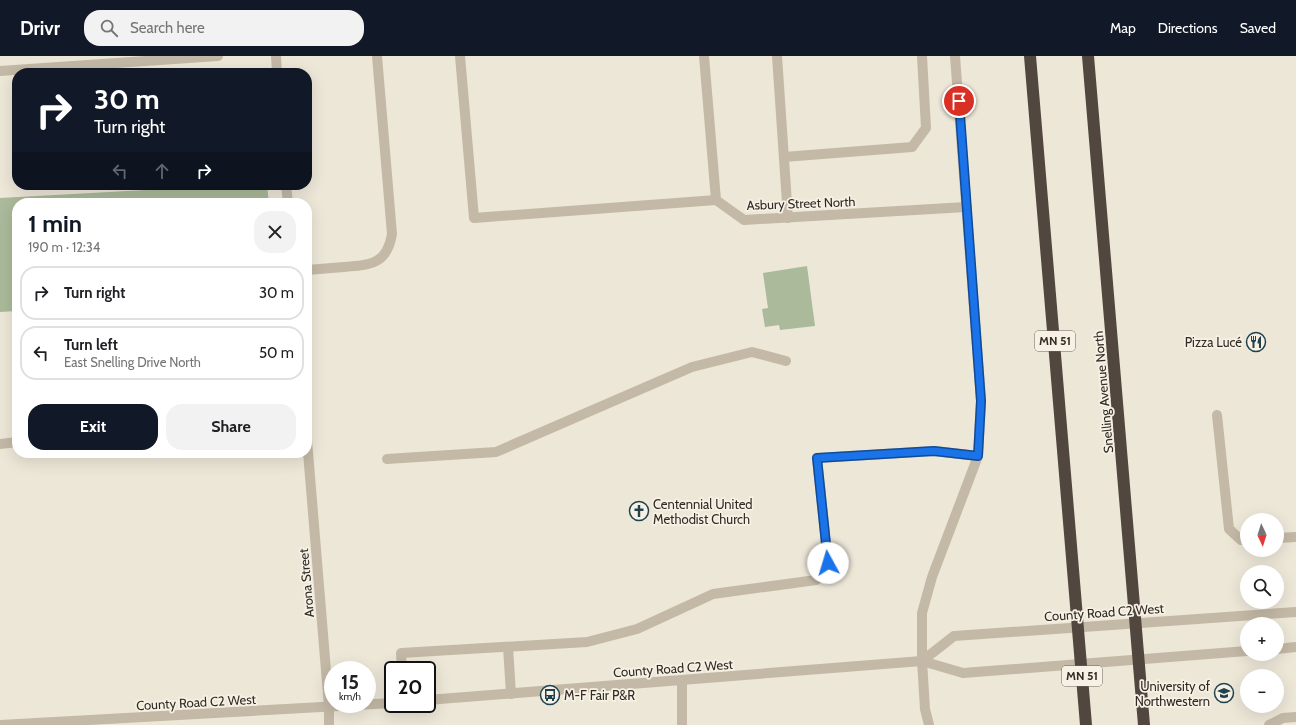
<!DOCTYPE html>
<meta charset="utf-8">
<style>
:root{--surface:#fff;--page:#f2f2f2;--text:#202124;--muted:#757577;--line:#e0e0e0;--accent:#111827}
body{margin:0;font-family:Cabin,sans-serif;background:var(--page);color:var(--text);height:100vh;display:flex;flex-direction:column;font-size:15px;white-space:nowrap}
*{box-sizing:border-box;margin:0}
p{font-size:13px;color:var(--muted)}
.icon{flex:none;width:22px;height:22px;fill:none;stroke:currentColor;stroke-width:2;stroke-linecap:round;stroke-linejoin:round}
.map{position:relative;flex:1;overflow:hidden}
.drawer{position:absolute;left:12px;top:142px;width:300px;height:260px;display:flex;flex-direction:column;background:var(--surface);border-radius:16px;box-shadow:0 4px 16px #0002}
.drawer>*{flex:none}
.top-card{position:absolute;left:12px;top:12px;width:300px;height:122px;border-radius:16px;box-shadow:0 4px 16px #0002;background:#111827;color:#fff;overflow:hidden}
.needle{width:26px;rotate:176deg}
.buttons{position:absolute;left:1240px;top:457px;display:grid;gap:8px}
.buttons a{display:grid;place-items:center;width:44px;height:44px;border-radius:50%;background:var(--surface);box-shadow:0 4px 16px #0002;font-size:20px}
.speed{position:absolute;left:324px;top:605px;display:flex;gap:8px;font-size:20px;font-weight:700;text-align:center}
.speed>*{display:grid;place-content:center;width:52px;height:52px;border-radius:50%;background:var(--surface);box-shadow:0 4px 16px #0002;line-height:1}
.speed small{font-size:10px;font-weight:400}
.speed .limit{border:2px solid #111;border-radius:6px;background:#fff;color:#111}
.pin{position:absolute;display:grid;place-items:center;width:34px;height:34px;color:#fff;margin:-17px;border:2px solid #fff;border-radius:50%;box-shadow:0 1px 4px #0007}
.me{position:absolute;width:44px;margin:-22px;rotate:354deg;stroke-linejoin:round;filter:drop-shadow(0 0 3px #0008)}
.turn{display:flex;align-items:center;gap:14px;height:84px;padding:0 16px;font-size:18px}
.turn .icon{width:52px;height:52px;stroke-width:2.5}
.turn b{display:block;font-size:28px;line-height:34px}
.lanes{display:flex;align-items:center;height:38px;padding:0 16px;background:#0003;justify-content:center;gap:20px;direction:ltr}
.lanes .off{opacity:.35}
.round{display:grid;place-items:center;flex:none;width:42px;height:42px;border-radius:16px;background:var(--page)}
.head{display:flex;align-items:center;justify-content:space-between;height:68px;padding:0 16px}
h1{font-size:24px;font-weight:700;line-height:30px;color:var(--accent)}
.primary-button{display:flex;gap:8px;margin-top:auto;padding:8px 16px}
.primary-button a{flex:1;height:46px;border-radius:16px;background:var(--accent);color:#fff;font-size:16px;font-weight:700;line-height:46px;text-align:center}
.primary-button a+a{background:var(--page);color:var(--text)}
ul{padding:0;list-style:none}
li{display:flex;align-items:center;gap:12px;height:54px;margin:0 8px 6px;padding:0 8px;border:2px solid var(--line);border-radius:16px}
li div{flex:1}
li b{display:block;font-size:15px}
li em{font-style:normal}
header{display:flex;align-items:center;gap:24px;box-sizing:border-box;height:56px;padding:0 20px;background:var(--accent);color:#fff}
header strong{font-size:19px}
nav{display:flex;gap:22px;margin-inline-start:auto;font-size:14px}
.search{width:280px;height:36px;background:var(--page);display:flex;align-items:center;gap:10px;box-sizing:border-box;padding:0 14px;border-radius:16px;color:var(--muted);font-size:15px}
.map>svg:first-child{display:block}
.green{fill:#aaba9a}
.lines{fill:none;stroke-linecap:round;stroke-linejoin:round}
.minor{stroke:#c4b9a6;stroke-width:10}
.highway{stroke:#51473e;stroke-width:12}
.route-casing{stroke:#114b97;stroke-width:10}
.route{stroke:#1a73e8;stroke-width:7}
.labels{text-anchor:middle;stroke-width:3.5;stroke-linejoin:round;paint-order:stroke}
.shield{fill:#f6f1e4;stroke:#6c665f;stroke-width:1}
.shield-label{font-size:12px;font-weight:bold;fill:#312b26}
.street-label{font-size:13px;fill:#312b26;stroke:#f6f1e4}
.poi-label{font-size:13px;fill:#312b26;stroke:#f6f1e4;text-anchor:end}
</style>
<header>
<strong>Drivr</strong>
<div class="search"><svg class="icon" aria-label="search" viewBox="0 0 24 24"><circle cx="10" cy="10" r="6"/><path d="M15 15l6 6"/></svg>Search here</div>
<nav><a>Map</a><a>Directions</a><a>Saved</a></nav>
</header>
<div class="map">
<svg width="1296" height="669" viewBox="0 0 1296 669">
<rect width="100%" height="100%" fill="#ede7d8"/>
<g class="green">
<path d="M 237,129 L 267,129 L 269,147 L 17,147 L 17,255 L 0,256 L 0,142 Z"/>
<path d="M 807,210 L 815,270 L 780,274 L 779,269 L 765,271 L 762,253 L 768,252 L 763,217 Z"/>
</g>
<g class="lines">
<g class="minor">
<path d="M 276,0 L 277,17"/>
<path d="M 460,0 L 474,162 L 716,144"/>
<path d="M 704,0 L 716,144 L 744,164 L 966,151"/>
<path d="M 777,0 L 788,162"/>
<path d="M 0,15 L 218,0"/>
<path d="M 784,101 L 912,91 L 926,72 L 922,0"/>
<path d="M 286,129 L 288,147"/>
<path d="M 307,214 C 319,213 332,212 344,211 C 371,209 387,208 392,178 L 377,0"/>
<path d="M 1217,359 L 1229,473 L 1241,484 L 1247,484"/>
<path d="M 307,384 L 329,651 L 329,669"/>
<path d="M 0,388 L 17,386"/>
<path d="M 387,403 L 496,396 L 692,311 L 752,296 L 786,305"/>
<path d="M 1277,482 L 1296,481"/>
<path d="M 508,591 L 511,638"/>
<path d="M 1277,593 L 1296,591"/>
<path d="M 922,605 L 954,580 L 1296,556"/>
<path d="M 402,614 L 401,597 L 587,586 L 637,573 L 713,538 L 816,524 L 828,507 L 817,402 L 934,395 L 978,400"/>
<path d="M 427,644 L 922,605 L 963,617 L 1247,595"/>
<path d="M 0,669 L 393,647"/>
<path d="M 682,669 L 682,625"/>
<path d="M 929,669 L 925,653 L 922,605 L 922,557 L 932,521 L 978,400 L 981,345 L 955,0"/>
<path d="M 1269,669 L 1283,662 L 1296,661"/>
</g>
<g class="highway">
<path d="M 1030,0 L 1086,669"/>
<path d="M 1088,0 L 1144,669"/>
</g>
</g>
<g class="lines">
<defs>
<path id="route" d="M 828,507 L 817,402 L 934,395 L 978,400 L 981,345 L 959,45"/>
</defs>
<use href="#route" class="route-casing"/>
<use href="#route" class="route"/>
</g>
<defs>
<symbol id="restaurant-ring" viewBox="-11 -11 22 22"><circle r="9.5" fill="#f6f1e4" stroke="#20424d" stroke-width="1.5"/><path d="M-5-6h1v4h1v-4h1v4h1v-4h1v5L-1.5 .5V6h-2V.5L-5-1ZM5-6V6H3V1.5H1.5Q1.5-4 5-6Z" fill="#20424d"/></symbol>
<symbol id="church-ring" viewBox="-11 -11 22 22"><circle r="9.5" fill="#f6f1e4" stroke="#20424d" stroke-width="1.5"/><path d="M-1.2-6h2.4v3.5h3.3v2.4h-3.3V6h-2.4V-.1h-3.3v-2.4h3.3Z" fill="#20424d"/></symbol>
<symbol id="university-ring" viewBox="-11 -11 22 22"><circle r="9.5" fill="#f6f1e4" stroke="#20424d" stroke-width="1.5"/><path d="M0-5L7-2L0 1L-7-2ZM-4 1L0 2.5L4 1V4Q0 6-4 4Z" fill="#20424d"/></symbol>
<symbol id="bus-ring" viewBox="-11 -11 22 22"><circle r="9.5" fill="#f6f1e4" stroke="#20424d" stroke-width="1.5"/><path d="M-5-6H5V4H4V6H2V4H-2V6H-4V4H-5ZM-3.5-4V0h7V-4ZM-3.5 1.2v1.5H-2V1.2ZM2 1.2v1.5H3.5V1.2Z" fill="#20424d"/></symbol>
</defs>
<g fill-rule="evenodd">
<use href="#restaurant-ring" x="1245" y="275" width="22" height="22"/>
<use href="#church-ring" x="628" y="444" width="22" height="22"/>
<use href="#university-ring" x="1213" y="626" width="22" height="22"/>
<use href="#bus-ring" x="539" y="628" width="22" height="22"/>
</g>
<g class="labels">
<g class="shield">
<rect x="1035" y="275" width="40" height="20" rx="3"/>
<rect x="1062" y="610" width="40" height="20" rx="3"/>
</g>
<g class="shield-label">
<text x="1055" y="289">MN 51</text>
<text x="1082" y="624">MN 51</text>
</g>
<g class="street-label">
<text transform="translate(801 147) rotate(-2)" y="5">Asbury Street North</text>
<text transform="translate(1103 336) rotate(-95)" y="5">Snelling Avenue North</text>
<text transform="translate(306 527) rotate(-95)" y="5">Arona Street</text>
<text transform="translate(1104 556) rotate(-4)" y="5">County Road C2 West</text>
<text transform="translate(673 612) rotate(-4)" y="5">County Road C2 West</text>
<text transform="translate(196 646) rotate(-3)" y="5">County Road C2 West</text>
</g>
<g class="poi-label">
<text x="1242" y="291">Pizza Lucé</text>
<text x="653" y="453" text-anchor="start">Centennial United<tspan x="653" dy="15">Methodist Church</tspan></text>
<text x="1210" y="635">University of<tspan x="1210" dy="15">Northwestern</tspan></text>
<text x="564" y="644" text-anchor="start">M-F Fair P&amp;R</text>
</g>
</g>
</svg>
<div class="buttons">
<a><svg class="needle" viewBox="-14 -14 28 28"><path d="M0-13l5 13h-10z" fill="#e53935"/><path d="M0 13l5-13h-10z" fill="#757577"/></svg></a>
<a><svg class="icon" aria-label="search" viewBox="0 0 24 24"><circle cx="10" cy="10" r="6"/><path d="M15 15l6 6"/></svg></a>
<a>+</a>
<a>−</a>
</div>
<div class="speed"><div>15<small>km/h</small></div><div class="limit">20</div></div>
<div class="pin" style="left:959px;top:45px;background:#d93025"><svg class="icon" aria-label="arrive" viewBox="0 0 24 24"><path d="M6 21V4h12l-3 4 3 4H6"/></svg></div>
<svg class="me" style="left:828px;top:507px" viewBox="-20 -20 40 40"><circle r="19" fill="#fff"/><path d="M0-13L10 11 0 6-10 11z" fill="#1a73e8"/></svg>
<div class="top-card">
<div class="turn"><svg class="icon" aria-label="right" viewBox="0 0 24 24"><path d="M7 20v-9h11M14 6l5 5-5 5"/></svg><div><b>30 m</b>Turn right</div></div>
<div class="lanes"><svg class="icon off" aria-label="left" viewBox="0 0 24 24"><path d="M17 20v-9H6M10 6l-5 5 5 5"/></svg><svg class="icon off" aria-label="ahead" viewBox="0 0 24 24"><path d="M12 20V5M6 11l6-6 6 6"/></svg><svg class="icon" aria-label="right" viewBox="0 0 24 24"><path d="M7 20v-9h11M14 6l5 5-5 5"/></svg></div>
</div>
<section class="drawer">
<div class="head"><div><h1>1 min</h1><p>190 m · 12:34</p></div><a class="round"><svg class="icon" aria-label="close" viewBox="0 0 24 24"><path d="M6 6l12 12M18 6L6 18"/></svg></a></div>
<ul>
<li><svg class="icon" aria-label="right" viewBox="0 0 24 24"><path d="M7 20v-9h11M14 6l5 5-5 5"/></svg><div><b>Turn right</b></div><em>30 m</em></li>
<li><svg class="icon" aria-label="left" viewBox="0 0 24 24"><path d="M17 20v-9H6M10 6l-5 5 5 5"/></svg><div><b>Turn left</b><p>East Snelling Drive North</p></div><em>50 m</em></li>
</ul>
<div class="primary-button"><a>Exit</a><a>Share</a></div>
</section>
</div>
